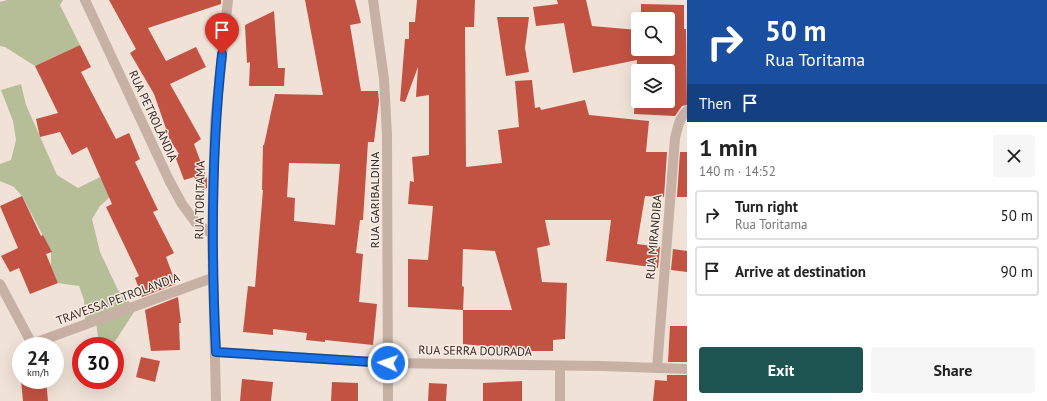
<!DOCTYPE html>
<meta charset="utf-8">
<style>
:root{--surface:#fff;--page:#f6f6f6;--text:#222;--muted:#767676;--line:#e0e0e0;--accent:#1d5350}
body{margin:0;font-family:"PT Sans",sans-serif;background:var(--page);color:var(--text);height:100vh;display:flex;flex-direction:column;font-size:15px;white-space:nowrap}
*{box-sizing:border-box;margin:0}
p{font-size:13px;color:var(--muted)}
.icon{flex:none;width:22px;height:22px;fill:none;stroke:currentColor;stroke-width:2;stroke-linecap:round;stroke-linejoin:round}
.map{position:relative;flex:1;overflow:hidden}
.panel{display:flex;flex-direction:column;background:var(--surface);width:360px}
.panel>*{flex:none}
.banner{background:#1a4fa0;color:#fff;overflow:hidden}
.buttons{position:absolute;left:631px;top:12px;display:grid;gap:8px}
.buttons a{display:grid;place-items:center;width:44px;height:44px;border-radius:4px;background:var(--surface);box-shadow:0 4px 16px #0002;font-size:20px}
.speed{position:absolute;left:12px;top:337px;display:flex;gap:8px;font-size:20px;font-weight:700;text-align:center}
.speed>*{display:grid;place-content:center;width:52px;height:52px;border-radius:50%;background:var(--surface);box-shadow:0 4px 16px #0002;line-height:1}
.speed small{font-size:10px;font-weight:400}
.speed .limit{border:6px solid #d22;background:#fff;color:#111}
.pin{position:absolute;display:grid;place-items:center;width:34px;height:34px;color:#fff;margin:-41px -17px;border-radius:50% 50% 50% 0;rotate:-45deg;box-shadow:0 0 4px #0007}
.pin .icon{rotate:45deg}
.me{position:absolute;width:44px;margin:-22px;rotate:273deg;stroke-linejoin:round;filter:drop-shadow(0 0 3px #0008)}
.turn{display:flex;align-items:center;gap:14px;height:84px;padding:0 12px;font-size:18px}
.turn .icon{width:52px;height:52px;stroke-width:2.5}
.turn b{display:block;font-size:28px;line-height:34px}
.then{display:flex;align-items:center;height:38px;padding:0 12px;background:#0003;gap:8px;font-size:15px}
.round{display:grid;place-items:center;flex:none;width:42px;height:42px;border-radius:4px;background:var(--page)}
.summary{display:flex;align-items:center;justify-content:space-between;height:68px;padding:0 12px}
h1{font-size:24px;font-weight:700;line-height:30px}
.action{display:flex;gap:8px;margin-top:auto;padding:8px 12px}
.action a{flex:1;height:46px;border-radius:4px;background:var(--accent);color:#fff;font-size:16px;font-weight:700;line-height:46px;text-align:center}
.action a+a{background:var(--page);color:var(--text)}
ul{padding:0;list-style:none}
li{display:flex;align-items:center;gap:12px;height:50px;margin:0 8px 6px;padding:0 4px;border:2px solid var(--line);border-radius:4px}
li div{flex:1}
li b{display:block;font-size:15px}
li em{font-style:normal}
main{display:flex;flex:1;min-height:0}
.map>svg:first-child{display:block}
.green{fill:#b6be98}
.building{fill:#c25343;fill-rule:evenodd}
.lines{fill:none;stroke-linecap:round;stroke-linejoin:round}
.minor{stroke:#c7b0a4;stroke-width:10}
.route-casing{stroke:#114b97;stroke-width:10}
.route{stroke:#1a73e8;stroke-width:7}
.labels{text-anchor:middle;stroke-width:3;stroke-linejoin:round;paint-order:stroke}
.street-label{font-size:12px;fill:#332825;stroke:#f8ece3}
</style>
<main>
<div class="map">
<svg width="687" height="401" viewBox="0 0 687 401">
<rect width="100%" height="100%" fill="#f0e2d7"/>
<g class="green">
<path d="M 7,0 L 63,0 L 60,5 L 80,45 L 35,66 L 5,47 L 0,46 L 0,2 Z"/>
<path d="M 21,84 L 26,105 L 57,175 L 78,188 L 100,177 L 111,196 L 100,206 L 92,219 L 100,252 L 118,290 L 136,309 L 112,346 L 94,346 L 98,337 L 96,322 L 85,321 L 84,300 L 79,286 L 58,283 L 51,266 L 51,251 L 22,196 L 14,187 L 0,181 L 0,164 L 11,160 L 16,140 L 13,121 L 1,90 Z"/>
</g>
<g class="building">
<path d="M 109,0 L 221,0 L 221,4 L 148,28 L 166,61 L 196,47 L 206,67 L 170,84 L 201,139 L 194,144 L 207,179 L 207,188 L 203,190 L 194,177 L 184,180 L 175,156 L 179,154 L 170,140 L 154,94 L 130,53 L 136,49 Z"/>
<path d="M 305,0 L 355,0 L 361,23 L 350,25 L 361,91 L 378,91 L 379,101 L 374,142 L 368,142 L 363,220 L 360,220 L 356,253 L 363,254 L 359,302 L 377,304 L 373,345 L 325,340 L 325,342 L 306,340 L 307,333 L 273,329 L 273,335 L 243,332 L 248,286 L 255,287 L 263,190 L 262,190 L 263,145 L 264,145 L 275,94 L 323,95 ZM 289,163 L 340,164 L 335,225 L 294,221 L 295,198 L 287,197 Z"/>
<path d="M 417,0 L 475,0 L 474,27 L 465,27 L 466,167 L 502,163 L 498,130 L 519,127 L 515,81 L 532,80 L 535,108 L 540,107 L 541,110 L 585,100 L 589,115 L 649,121 L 646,152 L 667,152 L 664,197 L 645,196 L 637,244 L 660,247 L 658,268 L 606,261 L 611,220 L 545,220 L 550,245 L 537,248 L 542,282 L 567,283 L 565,339 L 553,340 L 553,351 L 531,351 L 463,344 L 463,310 L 408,307 L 408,259 L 428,260 L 433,206 L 408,204 L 410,181 L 414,182 L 412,157 L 429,155 L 429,95 L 416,97 L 418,67 L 405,102 L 400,101 L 405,39 L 409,39 L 409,22 L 415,22 ZM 463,249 L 495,251 L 512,310 L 463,310 L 464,287 L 462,286 Z"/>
<path d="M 557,0 L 586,0 L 592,26 L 638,30 L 638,49 L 668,49 L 668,19 L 641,19 L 641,4 L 684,5 L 684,29 L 686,29 L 687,105 L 682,106 L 675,116 L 634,114 L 637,60 L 573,73 L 564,23 L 536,26 L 533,7 L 558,4 ZM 638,71 L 668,71 L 668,101 L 638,101 Z"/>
<path d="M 274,11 L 278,68 L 285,68 L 284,86 L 249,86 L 250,62 L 247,63 L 245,25 Z"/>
<path d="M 497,17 L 529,17 L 525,48 L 529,72 L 506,76 Z"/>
<path d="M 80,45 L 91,67 L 81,72 L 116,139 L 129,133 L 140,159 L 135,162 L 158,210 L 153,212 L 174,253 L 166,257 L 176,284 L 142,297 L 135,278 L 139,276 L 106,207 L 112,204 L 87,147 L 72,155 L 60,132 L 40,137 L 36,119 L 58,113 L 35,66 Z"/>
<path d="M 680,152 L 687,152 L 687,197 L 677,197 Z"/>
<path d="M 22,196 L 41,236 L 43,235 L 52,252 L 46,254 L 58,283 L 30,294 L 19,268 L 10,272 L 1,256 L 18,248 L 0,206 Z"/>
<path d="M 673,249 L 687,251 L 687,272 L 671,270 Z"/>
<path d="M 178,297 L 181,323 L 179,323 L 180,350 L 151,351 L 145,310 Z"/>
<path d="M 670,326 L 687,326 L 687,362 L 668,362 Z"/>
<path d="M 141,357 L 160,361 L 155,382 L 136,377 Z"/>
<path d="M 667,375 L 687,375 L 687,401 L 653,401 L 655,380 L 667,381 Z"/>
<path d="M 242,379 L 273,382 L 271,401 L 240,401 Z"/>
<path d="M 21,380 L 46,380 L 48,401 L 23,401 Z"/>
<path d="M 522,381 L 522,401 L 483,401 L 483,383 Z"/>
<path d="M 332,382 L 358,383 L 358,401 L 331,401 Z"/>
<path d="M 429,383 L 447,384 L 446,401 L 428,401 Z"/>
</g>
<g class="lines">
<g class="minor">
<path d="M 85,0 L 169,180 L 182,204 L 196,223 L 212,234"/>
<path d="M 373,0 L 384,79 L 387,135 L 388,401"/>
<path d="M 0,284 L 32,344 L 212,278"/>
<path d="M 216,352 L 388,363 L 602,366 L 687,369"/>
<path d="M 657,368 L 675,138 C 678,127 679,118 687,111"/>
<path d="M 216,401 L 212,234 L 215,121 L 228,0"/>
<path d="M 560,401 L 560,366"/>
</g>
</g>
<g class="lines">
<defs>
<path id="route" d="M 222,54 C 211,153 211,252 216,352 L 388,363"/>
</defs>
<use href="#route" class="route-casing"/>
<use href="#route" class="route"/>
</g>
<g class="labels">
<g class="street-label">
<text transform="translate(153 116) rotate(65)" y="4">RUA PETROLÂNDIA</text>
<text transform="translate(200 200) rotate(-89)" y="4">RUA TORITAMA</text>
<text transform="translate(375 200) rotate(-90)" y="4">RUA GARIBALDINA</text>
<text transform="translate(654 237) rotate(-85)" y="4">RUA MIRANDIBA</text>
<text transform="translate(118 299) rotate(-20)" y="4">TRAVESSA PETROLANDIA</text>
<text transform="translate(475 351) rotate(1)" y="4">RUA SERRA DOURADA</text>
</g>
</g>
</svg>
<div class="buttons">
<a><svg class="icon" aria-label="search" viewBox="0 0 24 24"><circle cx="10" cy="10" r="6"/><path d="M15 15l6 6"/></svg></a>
<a><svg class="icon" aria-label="layers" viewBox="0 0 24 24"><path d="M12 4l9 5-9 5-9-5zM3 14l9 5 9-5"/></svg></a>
</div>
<div class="speed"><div>24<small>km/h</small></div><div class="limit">30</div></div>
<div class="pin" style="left:222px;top:54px;background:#d93025"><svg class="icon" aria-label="arrive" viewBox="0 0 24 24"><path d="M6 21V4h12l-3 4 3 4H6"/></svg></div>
<svg class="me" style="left:388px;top:363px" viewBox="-20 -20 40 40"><circle r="17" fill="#1a73e8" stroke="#fff" stroke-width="3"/><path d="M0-11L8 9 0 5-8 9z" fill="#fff"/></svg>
</div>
<section class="panel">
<div class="banner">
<div class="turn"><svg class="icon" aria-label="right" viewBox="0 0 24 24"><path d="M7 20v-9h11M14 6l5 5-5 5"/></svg><div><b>50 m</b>Rua Toritama</div></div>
<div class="then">Then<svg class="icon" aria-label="arrive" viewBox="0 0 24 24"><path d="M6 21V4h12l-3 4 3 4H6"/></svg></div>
</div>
<div class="summary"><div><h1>1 min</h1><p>140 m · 14:52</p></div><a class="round"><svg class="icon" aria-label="close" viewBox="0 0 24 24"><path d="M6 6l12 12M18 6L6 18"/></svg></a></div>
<ul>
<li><svg class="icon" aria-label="right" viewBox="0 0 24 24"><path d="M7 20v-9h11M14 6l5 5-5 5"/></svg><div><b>Turn right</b><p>Rua Toritama</p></div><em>50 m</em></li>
<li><svg class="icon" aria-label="arrive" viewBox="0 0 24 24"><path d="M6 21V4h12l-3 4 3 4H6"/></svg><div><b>Arrive at destination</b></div><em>90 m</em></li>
</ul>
<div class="action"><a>Exit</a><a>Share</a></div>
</section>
</main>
